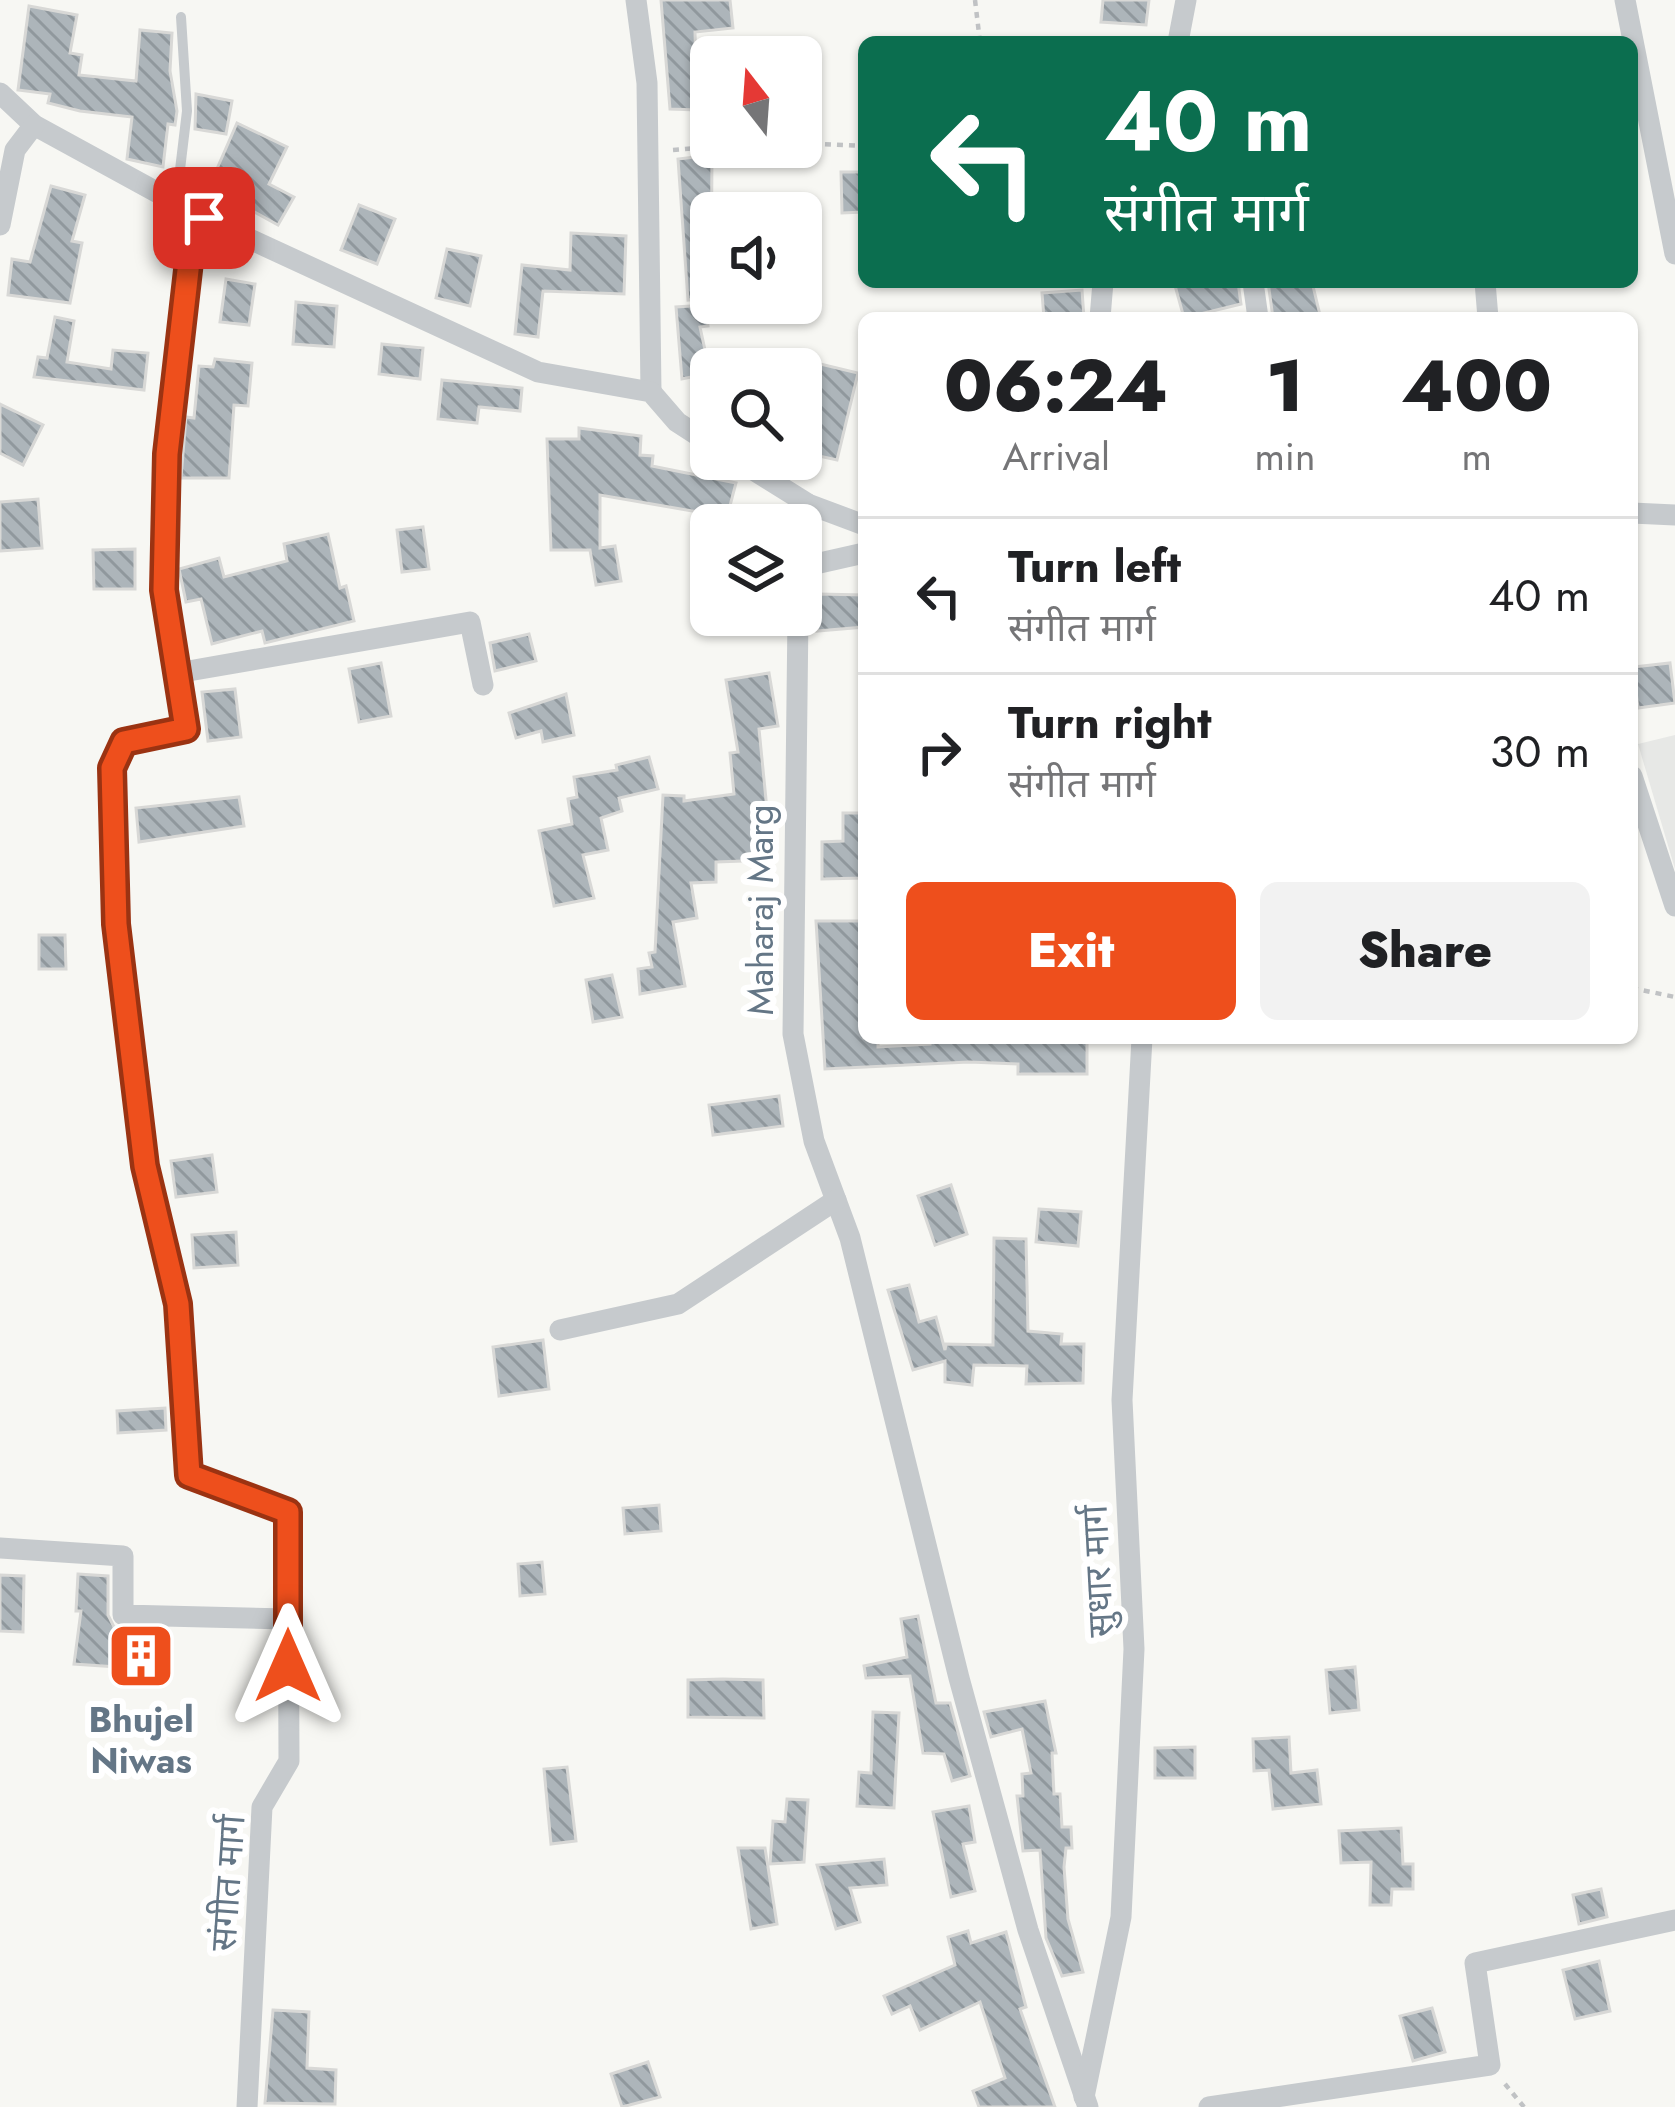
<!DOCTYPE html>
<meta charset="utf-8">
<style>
:root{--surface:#fff;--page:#f2f2f2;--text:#202124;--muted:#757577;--line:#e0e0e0;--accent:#ee4f1c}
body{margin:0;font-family:Jost,"Noto Sans Devanagari",sans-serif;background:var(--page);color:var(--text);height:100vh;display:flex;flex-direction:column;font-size:45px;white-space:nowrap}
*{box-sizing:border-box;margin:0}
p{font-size:39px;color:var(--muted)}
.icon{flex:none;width:66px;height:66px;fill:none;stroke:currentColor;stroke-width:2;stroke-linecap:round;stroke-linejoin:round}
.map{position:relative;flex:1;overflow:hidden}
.side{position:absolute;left:858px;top:312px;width:780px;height:732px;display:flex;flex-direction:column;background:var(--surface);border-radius:18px;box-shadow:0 3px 9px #0004}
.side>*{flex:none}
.hud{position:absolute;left:858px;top:36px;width:780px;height:252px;border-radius:18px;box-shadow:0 3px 9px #0004;background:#0b6e4f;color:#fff;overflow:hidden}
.needle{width:78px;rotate:343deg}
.tools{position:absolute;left:690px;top:36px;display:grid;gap:24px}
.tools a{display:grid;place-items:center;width:132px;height:132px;border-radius:18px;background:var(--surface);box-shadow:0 3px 9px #0004;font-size:60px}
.pin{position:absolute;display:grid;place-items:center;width:102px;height:102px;color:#fff;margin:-51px;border-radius:24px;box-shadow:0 6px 18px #0006}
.me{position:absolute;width:132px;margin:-66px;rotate:0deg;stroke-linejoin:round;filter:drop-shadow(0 0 9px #0008)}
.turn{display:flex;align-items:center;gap:42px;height:252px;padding:0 48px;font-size:54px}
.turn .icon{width:156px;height:156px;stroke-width:2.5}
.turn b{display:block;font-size:84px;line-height:102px}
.eta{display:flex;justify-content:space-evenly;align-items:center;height:204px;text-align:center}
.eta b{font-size:72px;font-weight:800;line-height:84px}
.action{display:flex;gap:24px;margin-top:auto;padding:24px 48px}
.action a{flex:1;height:138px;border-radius:18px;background:var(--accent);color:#fff;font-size:48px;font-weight:800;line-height:138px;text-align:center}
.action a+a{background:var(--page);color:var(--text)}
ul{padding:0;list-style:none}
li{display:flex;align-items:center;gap:36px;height:156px;padding:0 48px;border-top:3px solid var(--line)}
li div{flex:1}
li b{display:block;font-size:45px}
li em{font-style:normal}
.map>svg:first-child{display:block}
.built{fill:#e7e8e6}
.building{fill:url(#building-back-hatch);stroke:#d8d8d6;stroke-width:3}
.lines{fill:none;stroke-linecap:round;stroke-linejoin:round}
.path{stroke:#c0c2c4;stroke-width:4.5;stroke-dasharray:6 6;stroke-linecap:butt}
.lane{stroke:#c6cacd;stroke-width:10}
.street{stroke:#c6cacd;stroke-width:21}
.route-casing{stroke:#9b3312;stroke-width:30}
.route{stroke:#ee4f1c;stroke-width:21}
.labels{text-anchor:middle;stroke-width:12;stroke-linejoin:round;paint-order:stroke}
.street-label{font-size:36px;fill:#647686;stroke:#fff}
.poi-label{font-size:36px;font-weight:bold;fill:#647686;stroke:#fff}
</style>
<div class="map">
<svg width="1675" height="2107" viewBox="0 0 1675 2107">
<defs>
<pattern id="building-back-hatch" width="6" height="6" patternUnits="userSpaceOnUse" patternTransform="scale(3)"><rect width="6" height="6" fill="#adb5ba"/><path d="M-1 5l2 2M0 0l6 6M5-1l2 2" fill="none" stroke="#90989d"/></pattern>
</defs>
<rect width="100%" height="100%" fill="#f7f7f3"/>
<path class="built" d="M 1675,735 L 1675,869 L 1638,744 Z"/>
<g class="building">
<path d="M 661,0 L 730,0 L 733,28 L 695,32 L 697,110 L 670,109 Z"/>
<path d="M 1103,0 L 1149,0 L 1146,25 L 1101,22 Z"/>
<path d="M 29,6 L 77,15 L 70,53 L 82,55 L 79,75 L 136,81 L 140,30 L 172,33 L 170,71 L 177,111 L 175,125 L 168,124 L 163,167 L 127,159 L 132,117 L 80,111 L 48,103 L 50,94 L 18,90 Z"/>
<path d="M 196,94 L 232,101 L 226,134 L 195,129 Z"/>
<path d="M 237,123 L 287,147 L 269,184 L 294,197 L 278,225 L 209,187 Z"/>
<path d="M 712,155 L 711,298 L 688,300 L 678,159 Z"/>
<path d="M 841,172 L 864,172 L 864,212 L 842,213 Z"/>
<path d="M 51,186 L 85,195 L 72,241 L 82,243 L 70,303 L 8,295 L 12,259 L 30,262 Z"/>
<path d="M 359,205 L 395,219 L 377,264 L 341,250 Z"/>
<path d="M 571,233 L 626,236 L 624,294 L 543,291 L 538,337 L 515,334 L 522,265 L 570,270 Z"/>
<path d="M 447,249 L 481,256 L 470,306 L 436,298 Z"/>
<path d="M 226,279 L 255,284 L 249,325 L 220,322 Z"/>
<path d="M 1174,282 L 1238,282 L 1241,304 L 1184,318 Z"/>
<path d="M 1268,282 L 1312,282 L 1320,315 L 1273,318 Z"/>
<path d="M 1082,290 L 1084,318 L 1044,318 L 1042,293 Z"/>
<path d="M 296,302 L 337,306 L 334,347 L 293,344 Z"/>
<path d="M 706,305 L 708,326 L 700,327 L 710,373 L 682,379 L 676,307 Z"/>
<path d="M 55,317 L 74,321 L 67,362 L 111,369 L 113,350 L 148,353 L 144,390 L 34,377 L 38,357 L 47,358 Z"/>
<path d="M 382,344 L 423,348 L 420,379 L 379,374 Z"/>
<path d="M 215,359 L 252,363 L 248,406 L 234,405 L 229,478 L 181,478 L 186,417 L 194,418 L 199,366 L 213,367 Z"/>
<path d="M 812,362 L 858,373 L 837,460 L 801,452 L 801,410 Z"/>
<path d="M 442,380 L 522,388 L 520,411 L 479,407 L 477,423 L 438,419 Z"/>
<path d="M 0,404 L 43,425 L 23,465 L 0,453 Z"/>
<path d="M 579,428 L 641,436 L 640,455 L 653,456 L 652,466 L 736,483 L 727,517 L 600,495 L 600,548 L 615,546 L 621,581 L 596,585 L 590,550 L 551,550 L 547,439 L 579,439 Z"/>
<path d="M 38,499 L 42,548 L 0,551 L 0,502 Z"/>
<path d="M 423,527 L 429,569 L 402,572 L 397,530 Z"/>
<path d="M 328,534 L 340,588 L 346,586 L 354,621 L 265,643 L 262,631 L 212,644 L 201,599 L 186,602 L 179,569 L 219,558 L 224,577 L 287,561 L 284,544 Z"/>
<path d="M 135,549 L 135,589 L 94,589 L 93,550 Z"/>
<path d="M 818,594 L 864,595 L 864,627 L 817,631 Z"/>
<path d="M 529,634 L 536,661 L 495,671 L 490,643 Z"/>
<path d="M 381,663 L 391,716 L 359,722 L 349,669 Z"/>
<path d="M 1670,663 L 1675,703 L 1638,708 L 1633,667 Z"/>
<path d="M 769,673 L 778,726 L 759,729 L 772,860 L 716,862 L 716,882 L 691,883 L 697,918 L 673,922 L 685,986 L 640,994 L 638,969 L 652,967 L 649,953 L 655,952 L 663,795 L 684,796 L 684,801 L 734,794 L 730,753 L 738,752 L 726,680 Z"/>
<path d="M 235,689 L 241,737 L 208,741 L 202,692 Z"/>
<path d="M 566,694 L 574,735 L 543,742 L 541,731 L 516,738 L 509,713 Z"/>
<path d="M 649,757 L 658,789 L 619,798 L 622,811 L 601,818 L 608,850 L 583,855 L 594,898 L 554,906 L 539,831 L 572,824 L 568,799 L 577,797 L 574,777 L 617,770 L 616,765 Z"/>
<path d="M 239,797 L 244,826 L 139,842 L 136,808 Z"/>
<path d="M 843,813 L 864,813 L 864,878 L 822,879 L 822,842 L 843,841 Z"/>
<path d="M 816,921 L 864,921 L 864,1038 L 878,1038 L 878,1047 L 930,1044 L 930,1038 L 1087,1038 L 1087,1074 L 1018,1074 L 1018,1064 L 969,1062 L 825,1069 Z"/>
<path d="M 39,935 L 65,935 L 66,969 L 39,969 Z"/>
<path d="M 612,975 L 622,1017 L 593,1022 L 586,980 Z"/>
<path d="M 779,1096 L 783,1126 L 713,1135 L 709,1105 Z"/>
<path d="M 212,1155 L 217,1192 L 176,1197 L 171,1161 Z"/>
<path d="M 951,1185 L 967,1234 L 935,1245 L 918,1196 Z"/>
<path d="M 1039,1209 L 1081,1212 L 1078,1246 L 1036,1242 Z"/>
<path d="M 236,1232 L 238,1265 L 194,1268 L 192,1235 Z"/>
<path d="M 994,1238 L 1026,1239 L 1028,1331 L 1062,1334 L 1061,1344 L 1084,1344 L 1083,1383 L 1026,1384 L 1027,1366 L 974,1365 L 972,1385 L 945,1382 L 945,1361 L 913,1370 L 888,1290 L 909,1285 L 919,1322 L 936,1317 L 945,1350 L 946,1344 L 993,1345 Z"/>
<path d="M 543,1340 L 549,1389 L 499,1396 L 493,1347 Z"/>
<path d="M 165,1408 L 166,1430 L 118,1433 L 117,1411 Z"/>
<path d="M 659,1505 L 661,1531 L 625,1534 L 623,1508 Z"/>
<path d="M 542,1562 L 545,1594 L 520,1596 L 518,1564 Z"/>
<path d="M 78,1574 L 108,1576 L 108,1615 L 114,1627 L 160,1631 L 161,1670 L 74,1664 L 81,1611 L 76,1611 Z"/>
<path d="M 0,1575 L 24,1576 L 23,1632 L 0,1631 Z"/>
<path d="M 918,1616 L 936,1703 L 950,1703 L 970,1776 L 952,1781 L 944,1754 L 923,1753 L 910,1676 L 866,1678 L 864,1666 L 907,1657 L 901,1619 Z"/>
<path d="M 1355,1667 L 1359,1710 L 1330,1713 L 1326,1670 Z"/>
<path d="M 723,1679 L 763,1680 L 764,1718 L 688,1717 L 688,1680 Z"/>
<path d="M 1045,1701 L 1056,1753 L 1052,1753 L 1054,1794 L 1060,1794 L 1062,1827 L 1071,1827 L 1072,1848 L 1066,1848 L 1064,1867 L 1068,1919 L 1083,1972 L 1062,1976 L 1046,1938 L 1040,1850 L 1023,1851 L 1017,1796 L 1023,1796 L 1022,1774 L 1031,1773 L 1022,1729 L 991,1737 L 984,1712 Z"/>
<path d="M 873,1712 L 899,1713 L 894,1808 L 857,1806 L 859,1772 L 871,1773 Z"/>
<path d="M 1289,1737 L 1291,1773 L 1317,1770 L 1321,1804 L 1273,1809 L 1269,1770 L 1254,1771 L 1253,1739 Z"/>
<path d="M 1195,1747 L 1195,1778 L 1155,1778 L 1155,1748 Z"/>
<path d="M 567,1767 L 576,1841 L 551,1844 L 544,1769 Z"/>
<path d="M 787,1799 L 808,1800 L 804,1862 L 770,1864 L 773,1821 L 785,1822 Z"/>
<path d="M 969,1806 L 975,1842 L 963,1844 L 975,1891 L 951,1897 L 933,1812 Z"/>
<path d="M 1401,1828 L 1403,1864 L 1413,1864 L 1413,1889 L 1392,1889 L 1391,1905 L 1370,1905 L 1371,1862 L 1341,1863 L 1339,1831 Z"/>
<path d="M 738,1848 L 765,1848 L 777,1924 L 751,1929 Z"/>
<path d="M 884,1859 L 887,1885 L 850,1888 L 860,1922 L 836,1929 L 817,1865 Z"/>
<path d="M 1601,1889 L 1607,1917 L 1579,1924 L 1573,1895 Z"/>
<path d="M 968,1931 L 971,1943 L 1006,1932 L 1026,2007 L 1020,2009 L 1055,2107 L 979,2107 L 973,2091 L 1005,2078 L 980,2002 L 920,2030 L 910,2006 L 892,2014 L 884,1996 L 955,1965 L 948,1937 Z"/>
<path d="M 1599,1961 L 1610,2011 L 1575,2019 L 1563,1970 Z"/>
<path d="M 1432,2008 L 1445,2052 L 1413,2061 L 1400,2016 Z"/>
<path d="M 273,2010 L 309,2012 L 307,2068 L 336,2070 L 335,2104 L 265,2103 Z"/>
<path d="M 648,2062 L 660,2097 L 622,2107 L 611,2074 Z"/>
</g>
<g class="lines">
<g class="path">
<path d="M 975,0 L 980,42"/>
<path d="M 801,143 L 864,146"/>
<path d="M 673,150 L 711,147"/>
<path d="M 1632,988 L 1675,997"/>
<path d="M 1505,2084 L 1524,2107"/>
</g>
<path class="lane" d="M 176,203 L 187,111 L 181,17"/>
<g class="street">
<path d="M 636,0 L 647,83 L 651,392"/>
<path d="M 1625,0 L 1675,254"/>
<path d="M 1178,42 L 1186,0"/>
<path d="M 0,93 L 34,125 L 204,218 L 538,372 L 651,392 L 677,422 L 711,444"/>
<path d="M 204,218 L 191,244 L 167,454 L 164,590 L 186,729 L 124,742 L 112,768 L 116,924 L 145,1165 L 178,1304 L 189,1475 L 288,1512 L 289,1761 L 262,1807 L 247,2107"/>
<path d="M 0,225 L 15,150 L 34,125"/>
<path d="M 1253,282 L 1258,318"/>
<path d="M 1485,282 L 1488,318"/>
<path d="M 1100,318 L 1103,282"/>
<path d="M 736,459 L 808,504 L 864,525"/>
<path d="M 1632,513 L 1675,515"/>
<path d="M 802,567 L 864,553"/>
<path d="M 801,580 L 808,504"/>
<path d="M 798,615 L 793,1034 L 814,1141 L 850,1238 L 959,1678 L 1028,1930 L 1088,2107"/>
<path d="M 177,673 L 470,622 L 483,685"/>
<path d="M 1632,776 L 1675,906"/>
<path d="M 560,1330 L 678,1304 L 836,1200"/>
<path d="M 0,1548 L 123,1556 L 123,1615 L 288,1619"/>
<path d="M 1084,2097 L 1121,1917 L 1134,1649 L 1122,1400 L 1142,1038"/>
<path d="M 1209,2107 L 1490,2065 L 1475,1963 L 1675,1920"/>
</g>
</g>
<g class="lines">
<defs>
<path id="route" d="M 204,218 L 191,244 L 167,454 L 164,590 L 186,729 L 124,742 L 112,768 L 116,924 L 145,1166 L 178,1304 L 189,1475 L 288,1512 L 288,1666"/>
</defs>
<use href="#route" class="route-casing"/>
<use href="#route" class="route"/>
</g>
<defs>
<symbol id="building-square" viewBox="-11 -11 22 22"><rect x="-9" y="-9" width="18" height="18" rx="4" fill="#ee4f1c" stroke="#fff"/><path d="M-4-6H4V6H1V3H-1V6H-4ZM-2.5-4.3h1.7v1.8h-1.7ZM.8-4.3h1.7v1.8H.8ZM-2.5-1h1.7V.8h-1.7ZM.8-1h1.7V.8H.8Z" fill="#fff"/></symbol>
</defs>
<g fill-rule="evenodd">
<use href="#building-square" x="103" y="1618" width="76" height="76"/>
</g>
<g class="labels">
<g class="street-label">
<text transform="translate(760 910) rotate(-90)" y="13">Maharaj Marg</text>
<text transform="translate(1097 1571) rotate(-93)" y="13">सुधार मार्ग</text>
<text transform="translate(227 1883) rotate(-86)" y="13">संगीत मार्ग</text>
</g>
<g class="poi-label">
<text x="141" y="1732">Bhujel<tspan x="141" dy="41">Niwas</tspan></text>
</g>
</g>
</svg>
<div class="tools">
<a><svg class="needle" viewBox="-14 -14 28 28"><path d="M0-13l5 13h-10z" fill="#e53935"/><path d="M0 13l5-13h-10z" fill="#757577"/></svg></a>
<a><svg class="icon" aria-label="sound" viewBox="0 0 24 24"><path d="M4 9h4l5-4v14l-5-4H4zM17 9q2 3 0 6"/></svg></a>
<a><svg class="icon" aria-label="search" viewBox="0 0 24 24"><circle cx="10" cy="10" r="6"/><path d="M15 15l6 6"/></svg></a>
<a><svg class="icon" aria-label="layers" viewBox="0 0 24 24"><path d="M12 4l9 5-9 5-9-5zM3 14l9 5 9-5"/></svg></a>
</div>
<div class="pin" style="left:204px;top:218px;background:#d93025"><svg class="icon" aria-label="arrive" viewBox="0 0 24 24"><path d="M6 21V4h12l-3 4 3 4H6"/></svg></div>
<svg class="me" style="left:288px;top:1666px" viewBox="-20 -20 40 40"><path d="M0-17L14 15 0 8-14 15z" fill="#ee4f1c" stroke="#fff" stroke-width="4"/></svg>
<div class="hud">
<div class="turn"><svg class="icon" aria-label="left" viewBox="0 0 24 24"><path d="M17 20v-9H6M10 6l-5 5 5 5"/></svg><div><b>40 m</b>संगीत मार्ग</div></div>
</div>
<section class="side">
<div class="eta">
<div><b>06:24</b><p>Arrival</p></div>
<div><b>1</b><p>min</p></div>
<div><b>400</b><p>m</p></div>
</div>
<ul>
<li><svg class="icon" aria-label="left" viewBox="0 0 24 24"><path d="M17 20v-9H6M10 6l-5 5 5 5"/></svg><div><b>Turn left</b><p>संगीत मार्ग</p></div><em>40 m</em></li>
<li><svg class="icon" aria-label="right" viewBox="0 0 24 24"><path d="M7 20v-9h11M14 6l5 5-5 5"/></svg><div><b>Turn right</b><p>संगीत मार्ग</p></div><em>30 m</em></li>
</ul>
<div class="action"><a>Exit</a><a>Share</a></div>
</section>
</div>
